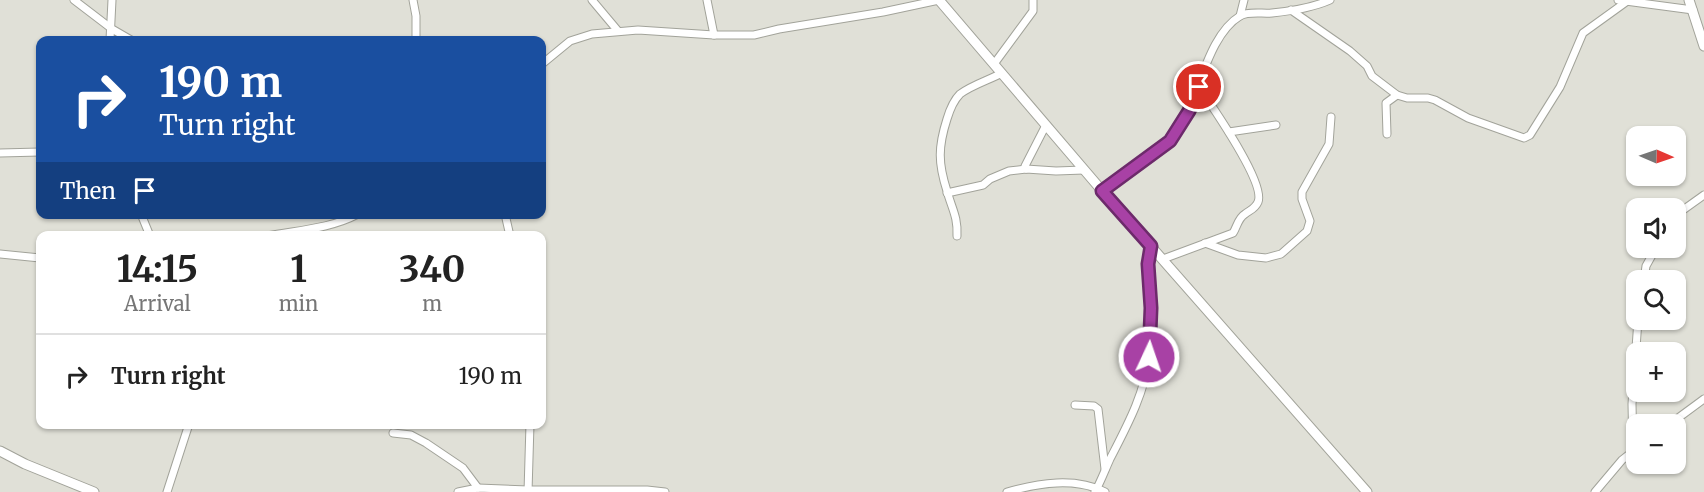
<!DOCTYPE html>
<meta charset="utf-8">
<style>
:root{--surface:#fff;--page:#f6f6f6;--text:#222;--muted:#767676;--line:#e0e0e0}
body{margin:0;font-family:Merriweather,serif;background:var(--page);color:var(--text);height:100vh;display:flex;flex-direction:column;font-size:22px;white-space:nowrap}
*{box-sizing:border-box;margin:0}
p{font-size:20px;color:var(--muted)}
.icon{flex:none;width:33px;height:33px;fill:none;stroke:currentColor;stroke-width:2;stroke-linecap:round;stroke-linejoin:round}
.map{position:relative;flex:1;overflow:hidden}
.details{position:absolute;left:36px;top:231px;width:510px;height:198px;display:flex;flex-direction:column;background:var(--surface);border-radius:12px;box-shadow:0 2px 4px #0004}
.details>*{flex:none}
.guide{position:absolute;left:36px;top:36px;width:510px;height:183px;border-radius:12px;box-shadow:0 2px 4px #0004;background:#1a4fa0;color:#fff;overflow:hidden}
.needle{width:39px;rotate:92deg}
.buttons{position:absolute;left:1626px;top:126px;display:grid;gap:12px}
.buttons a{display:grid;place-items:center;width:60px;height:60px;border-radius:12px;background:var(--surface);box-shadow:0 2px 4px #0004;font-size:30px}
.pin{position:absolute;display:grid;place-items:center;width:51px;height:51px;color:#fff;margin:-26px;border:3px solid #fff;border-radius:50%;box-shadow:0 2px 6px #0007}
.me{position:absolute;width:66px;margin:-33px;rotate:3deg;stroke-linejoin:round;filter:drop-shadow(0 0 4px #0008)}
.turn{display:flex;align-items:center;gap:21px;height:126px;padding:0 24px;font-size:27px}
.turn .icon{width:78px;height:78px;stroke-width:2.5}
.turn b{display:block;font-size:42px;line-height:51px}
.then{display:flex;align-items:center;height:57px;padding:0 24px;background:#0003;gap:12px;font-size:22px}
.eta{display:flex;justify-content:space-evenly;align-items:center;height:102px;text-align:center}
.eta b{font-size:36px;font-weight:700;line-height:42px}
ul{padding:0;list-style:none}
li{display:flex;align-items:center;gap:18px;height:84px;padding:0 24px;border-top:2px solid var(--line)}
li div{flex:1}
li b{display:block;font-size:22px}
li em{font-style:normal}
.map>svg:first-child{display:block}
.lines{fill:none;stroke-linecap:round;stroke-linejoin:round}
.minor-casing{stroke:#a2a39a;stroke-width:9}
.tertiary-casing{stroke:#a2a39a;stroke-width:11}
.minor{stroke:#fff;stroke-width:7}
.tertiary{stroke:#fff;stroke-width:9}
.route-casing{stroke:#6d2a6b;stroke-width:15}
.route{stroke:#a841a5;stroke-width:10}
</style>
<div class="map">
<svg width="1704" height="492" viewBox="0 0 1704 492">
<rect width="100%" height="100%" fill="#e0e0d7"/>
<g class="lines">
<defs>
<g id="minor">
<path d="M 74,0 L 112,29 L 131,40"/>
<path d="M 413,0 L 416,16 L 416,40"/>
<path d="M 592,0 L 618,31"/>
<path d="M 707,0 L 714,35"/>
<path d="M 1618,0 L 1693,10"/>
<path d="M 1291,10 L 1350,51 L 1367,66 L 1372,76 L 1397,95 L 1386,103 L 1387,134"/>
<path d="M 1240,16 L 1244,0"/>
<path d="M 110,40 L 112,0"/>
<path d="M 542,64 L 570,41 L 592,34 L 638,30 L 714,35 L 754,35 L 779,29 L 883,12 L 939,0"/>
<path d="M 994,64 L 1033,11 L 1033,0"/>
<path d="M 1397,95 L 1407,98 L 1428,98 L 1435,100 L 1468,118 L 1524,138 L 1530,135 L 1560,87 L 1583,33 L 1626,2"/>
<path d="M 1229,132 L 1276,125"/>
<path d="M 0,153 L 40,152"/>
<path d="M 1026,169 L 1025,166 L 1046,125"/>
<path d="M 1102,191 C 1120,177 1159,154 1172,139 C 1198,106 1205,37 1240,16 C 1248,11 1263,14 1272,13 C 1292,11 1312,8 1330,0"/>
<path d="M 947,193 L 983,185 L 990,179 L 1009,171 L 1026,169 L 1056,171 L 1084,170"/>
<path d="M 141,214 L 150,236"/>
<path d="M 505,214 L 510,236"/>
<path d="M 1676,215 L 1704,195"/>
<path d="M 267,236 C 297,230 330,229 358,214"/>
<path d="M 957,236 C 958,217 952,209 947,191 C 938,163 938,147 947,119 C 950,109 953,101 960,94 C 972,85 989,80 1002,73"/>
<path d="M 1205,243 L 1238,255 L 1266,258 L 1281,254 L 1307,231 L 1310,221 L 1302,199 L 1302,192 L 1329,144 L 1331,117"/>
<path d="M 0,254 L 40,258"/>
<path d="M 1163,259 L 1233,233 C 1237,227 1238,218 1245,214 C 1250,210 1255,209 1258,202 C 1266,183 1211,105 1199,87"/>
<path d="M 1644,280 L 1646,266 L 1656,248"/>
<path d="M 1075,405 L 1094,406 L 1098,409 L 1105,469"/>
<path d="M 1670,424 L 1704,399"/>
<path d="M 393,433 L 411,435 L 426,443 L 463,468 L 478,488"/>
<path d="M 1633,451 L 1632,404 L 1638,320"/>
<path d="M 167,492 L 189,424"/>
<path d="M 458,492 L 478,488 L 528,490 L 647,490 L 665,492"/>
<path d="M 528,492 L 530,424"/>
<path d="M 1007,492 C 1039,483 1075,477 1105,492"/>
<path d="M 1095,492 C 1101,481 1105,470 1110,459 C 1127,426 1145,393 1149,356 C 1154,320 1143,282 1151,246"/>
<path d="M 1595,492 L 1622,460 L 1636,449"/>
</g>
<g id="tertiary">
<path d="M 939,0 L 1104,193 L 1367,492"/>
<path d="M 1689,0 L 1704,46"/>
<path d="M 0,451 L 25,464 L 94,492"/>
</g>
</defs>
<use href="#minor" class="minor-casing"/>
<use href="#tertiary" class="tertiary-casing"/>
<use href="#minor" class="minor"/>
<use href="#tertiary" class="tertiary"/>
</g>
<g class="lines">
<defs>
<path id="route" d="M 1149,357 L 1151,308 L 1148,264 L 1151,246 L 1102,191 L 1170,141 L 1189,111 L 1199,87"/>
</defs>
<use href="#route" class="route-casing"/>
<use href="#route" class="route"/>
</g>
</svg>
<div class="buttons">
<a><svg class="needle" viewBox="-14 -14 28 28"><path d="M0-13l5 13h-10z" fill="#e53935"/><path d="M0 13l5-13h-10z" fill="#767676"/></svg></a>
<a><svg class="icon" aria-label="sound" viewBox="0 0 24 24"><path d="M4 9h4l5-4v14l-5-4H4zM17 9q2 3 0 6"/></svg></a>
<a><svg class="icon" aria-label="search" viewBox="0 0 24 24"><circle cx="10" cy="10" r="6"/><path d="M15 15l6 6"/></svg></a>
<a>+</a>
<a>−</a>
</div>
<div class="pin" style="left:1199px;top:87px;background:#d93025"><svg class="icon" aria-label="arrive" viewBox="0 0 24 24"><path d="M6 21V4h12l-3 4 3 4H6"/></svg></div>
<svg class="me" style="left:1149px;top:357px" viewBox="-20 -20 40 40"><circle r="17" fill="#a841a5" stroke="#fff" stroke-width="3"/><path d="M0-11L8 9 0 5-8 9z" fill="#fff"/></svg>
<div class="guide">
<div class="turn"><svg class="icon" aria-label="right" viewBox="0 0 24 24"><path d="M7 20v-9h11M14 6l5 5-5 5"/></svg><div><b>190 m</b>Turn right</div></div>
<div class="then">Then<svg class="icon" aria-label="arrive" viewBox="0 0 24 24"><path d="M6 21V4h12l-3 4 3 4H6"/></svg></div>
</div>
<section class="details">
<div class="eta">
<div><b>14:15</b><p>Arrival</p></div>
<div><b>1</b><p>min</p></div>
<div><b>340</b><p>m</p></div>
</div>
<ul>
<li><svg class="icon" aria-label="right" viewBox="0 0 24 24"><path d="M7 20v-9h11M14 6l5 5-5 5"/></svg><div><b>Turn right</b></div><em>190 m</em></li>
</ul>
</section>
</div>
